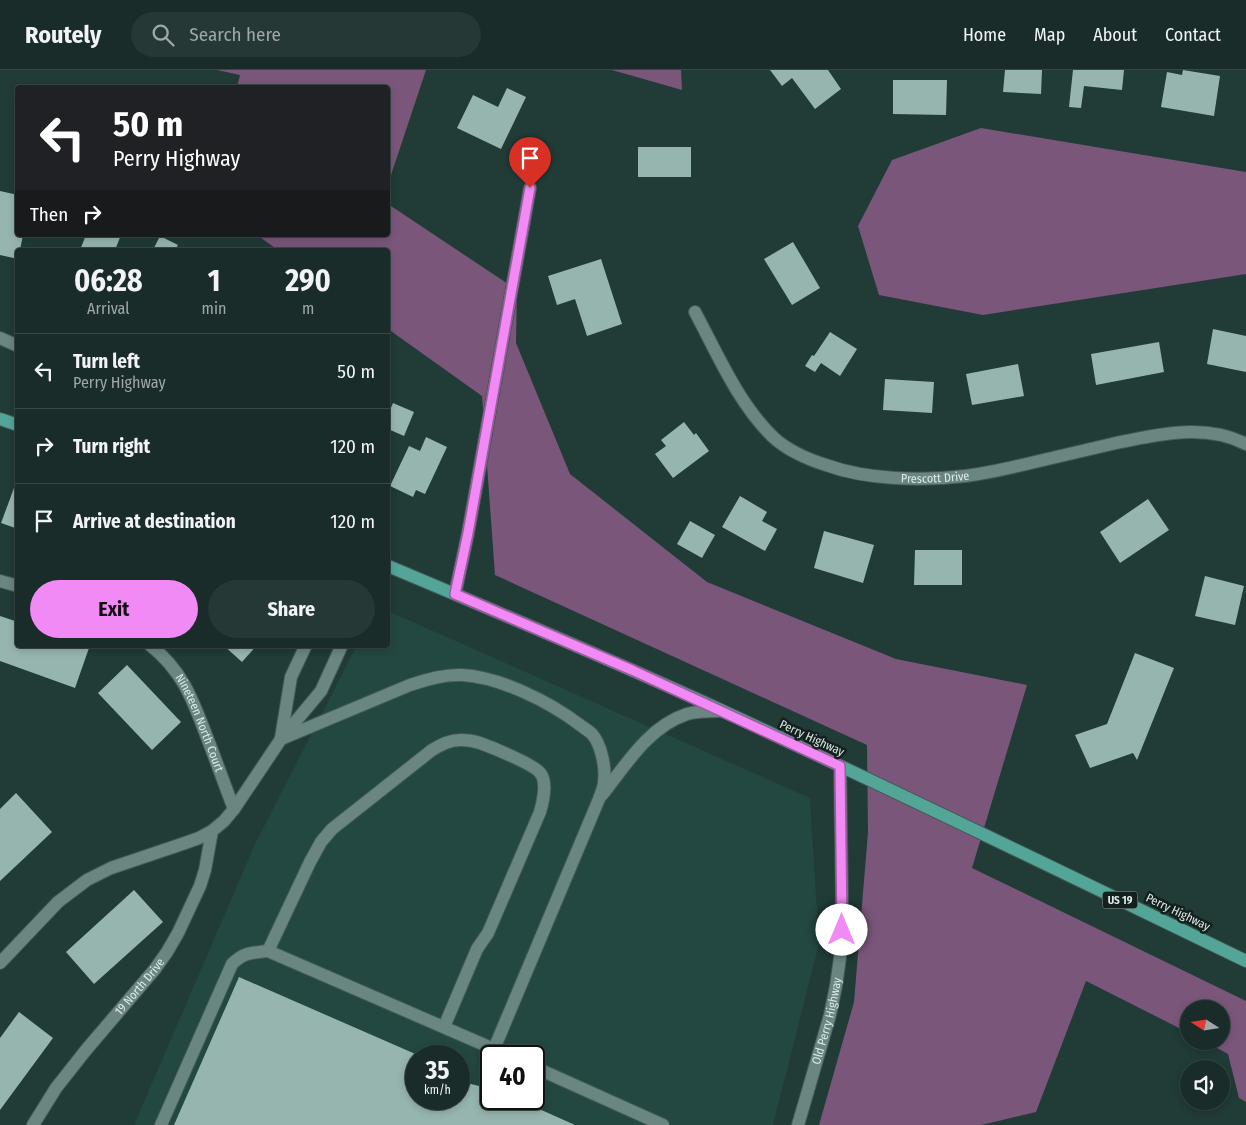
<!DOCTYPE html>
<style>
:root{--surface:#192c29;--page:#263835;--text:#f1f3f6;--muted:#9fa7a8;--line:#374846;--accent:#f18af4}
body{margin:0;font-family:"Fira Sans Condensed",sans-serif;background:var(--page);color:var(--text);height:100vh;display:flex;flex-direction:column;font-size:19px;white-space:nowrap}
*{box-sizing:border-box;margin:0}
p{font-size:16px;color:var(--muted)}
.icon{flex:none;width:28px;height:28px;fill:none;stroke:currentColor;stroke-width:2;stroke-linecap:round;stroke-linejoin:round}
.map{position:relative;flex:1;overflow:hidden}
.drawer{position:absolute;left:15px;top:178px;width:375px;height:400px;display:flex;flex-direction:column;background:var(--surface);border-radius:5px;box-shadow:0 2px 8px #0003,0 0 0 1px var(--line)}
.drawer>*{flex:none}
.top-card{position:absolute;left:15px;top:15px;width:375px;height:152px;border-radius:5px;box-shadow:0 2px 8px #0003,0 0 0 1px var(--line);background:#202124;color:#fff;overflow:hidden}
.needle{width:32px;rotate:282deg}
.tools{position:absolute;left:1180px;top:930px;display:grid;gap:10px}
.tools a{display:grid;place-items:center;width:50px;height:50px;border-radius:50%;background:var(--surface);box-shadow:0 2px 8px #0003,0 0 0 1px var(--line);font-size:25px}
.speed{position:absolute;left:405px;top:975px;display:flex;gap:10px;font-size:25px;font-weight:700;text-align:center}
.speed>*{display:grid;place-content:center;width:65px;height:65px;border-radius:50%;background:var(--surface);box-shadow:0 2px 8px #0003,0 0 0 1px var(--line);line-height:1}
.speed small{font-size:12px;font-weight:400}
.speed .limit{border:2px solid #111;border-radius:8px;background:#fff;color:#111}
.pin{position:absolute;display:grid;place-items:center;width:42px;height:42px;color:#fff;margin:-51px -21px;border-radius:50% 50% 50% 0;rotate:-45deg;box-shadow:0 0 5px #0007}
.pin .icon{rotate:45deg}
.me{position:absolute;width:55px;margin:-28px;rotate:0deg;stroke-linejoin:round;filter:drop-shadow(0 0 4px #0008)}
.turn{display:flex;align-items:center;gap:18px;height:105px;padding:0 15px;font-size:22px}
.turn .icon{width:65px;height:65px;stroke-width:2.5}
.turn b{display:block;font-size:35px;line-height:42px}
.then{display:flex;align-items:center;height:48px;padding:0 15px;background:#0003;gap:10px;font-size:19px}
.eta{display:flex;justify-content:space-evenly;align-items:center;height:85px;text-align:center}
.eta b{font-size:30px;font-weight:700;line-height:35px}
.action{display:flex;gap:10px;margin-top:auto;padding:10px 15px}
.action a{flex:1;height:58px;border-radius:30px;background:var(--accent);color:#111;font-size:20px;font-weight:700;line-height:58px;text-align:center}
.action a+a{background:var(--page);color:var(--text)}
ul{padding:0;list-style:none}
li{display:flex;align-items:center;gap:15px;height:75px;padding:0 15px;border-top:1px solid var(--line)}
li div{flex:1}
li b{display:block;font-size:19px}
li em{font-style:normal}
header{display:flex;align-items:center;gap:30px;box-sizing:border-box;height:70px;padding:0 25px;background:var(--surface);border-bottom:1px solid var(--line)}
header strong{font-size:24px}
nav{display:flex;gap:28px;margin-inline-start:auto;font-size:18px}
.search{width:350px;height:45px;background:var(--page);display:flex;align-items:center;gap:12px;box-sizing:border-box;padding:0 18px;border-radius:28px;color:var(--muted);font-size:19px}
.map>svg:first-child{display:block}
.built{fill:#234741;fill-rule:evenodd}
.forest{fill:#7a567b}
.building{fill:#97b5af}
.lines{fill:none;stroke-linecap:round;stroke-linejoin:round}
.service-casing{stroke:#435a56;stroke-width:14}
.minor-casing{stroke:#435a56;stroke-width:14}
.tertiary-casing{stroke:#435a56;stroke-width:14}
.primary-casing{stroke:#435a56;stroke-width:14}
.service{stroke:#6a8681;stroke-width:12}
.minor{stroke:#6a8681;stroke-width:12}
.tertiary{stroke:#6a8681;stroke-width:12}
.primary{stroke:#53a598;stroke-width:12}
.route-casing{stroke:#9d5a9f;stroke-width:12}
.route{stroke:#f18af4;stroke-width:9}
.labels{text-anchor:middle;stroke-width:5;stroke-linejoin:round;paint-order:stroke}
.shield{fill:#14201e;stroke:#9fadab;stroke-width:1}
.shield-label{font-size:11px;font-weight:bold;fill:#dbeae7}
.street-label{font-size:12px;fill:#dbeae7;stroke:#14201e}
</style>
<header>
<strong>Routely</strong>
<div class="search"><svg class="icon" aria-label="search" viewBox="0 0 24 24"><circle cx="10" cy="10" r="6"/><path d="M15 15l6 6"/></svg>Search here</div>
<nav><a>Home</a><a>Map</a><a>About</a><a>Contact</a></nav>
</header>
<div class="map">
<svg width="1246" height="1055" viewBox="0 0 1246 1055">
<rect width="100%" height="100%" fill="#213b37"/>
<path class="built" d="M 388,541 L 810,728 L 819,874 L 773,1055 L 134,1055 L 255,774 L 357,575 L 388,575 ZM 416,986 L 459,986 L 459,1029 L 416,1029 ZM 491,986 L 534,986 L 534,1029 L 491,1029 Z"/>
<g class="forest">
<path d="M 217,0 L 426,0 L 388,114 L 388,18 L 237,17 L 240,5 Z"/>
<path d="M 612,0 L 681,0 L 682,20 Z"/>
<path d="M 981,58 L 1246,102 L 1246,204 L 983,245 L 879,225 L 858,156 L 892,90 Z"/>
<path d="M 388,134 L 517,220 L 516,273 L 570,404 L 707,512 L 896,589 L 1027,615 L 972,798 L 1246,931 L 1246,1032 L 1239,1028 L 1228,984 L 1204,971 L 1221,971 L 1221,939 L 1189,939 L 1189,963 L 1086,911 L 1036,1042 L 981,1055 L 819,1055 L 854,932 L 868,762 L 867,675 L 495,505 L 482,326 L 388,259 L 388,180 L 278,180 L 257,165 L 388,165 Z"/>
</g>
<g class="building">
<path d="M 770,0 L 828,0 L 841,19 L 815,39 L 792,8 L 782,16 Z"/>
<path d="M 1005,0 L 1042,0 L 1041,24 L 1003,22 Z"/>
<path d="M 1073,0 L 1124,0 L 1122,20 L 1084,16 L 1081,38 L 1069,37 Z"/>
<path d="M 1183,0 L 1220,6 L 1214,46 L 1161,37 L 1167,2 L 1182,5 Z"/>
<path d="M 893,10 L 947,10 L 946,45 L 893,44 Z"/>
<path d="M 507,18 L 526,27 L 501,79 L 457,58 L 473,25 L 498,37 Z"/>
<rect x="638" y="77" width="53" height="30"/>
<path d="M 0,121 L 18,125 L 18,165 L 23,165 L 20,180 L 18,180 L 18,189 L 0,185 Z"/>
<path d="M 86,165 L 121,165 L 115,180 L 80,180 Z"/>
<path d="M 160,166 L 178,175 L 175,180 L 153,180 Z"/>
<path d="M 793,172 L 820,218 L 792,235 L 764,189 Z"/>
<path d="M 601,189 L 622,254 L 587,266 L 575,229 L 557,235 L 548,206 Z"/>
<path d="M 1213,259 L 1246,266 L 1246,302 L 1207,294 Z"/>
<path d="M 830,262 L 857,279 L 840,306 L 821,293 L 815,302 L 805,296 L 812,285 L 814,286 Z"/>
<path d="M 1159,272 L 1164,302 L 1096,315 L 1091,284 Z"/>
<path d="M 1018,294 L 1024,326 L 972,335 L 966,304 Z"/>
<path d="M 885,309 L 934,312 L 932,343 L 883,340 Z"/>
<path d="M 393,333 L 414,342 L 404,366 L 388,359 L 388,345 Z"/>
<path d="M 684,352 L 694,365 L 696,363 L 709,381 L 673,408 L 655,384 L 666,376 L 661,370 Z"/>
<path d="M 426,367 L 447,377 L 425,424 L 416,420 L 413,427 L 390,416 L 409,376 L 420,381 Z"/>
<path d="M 14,418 L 18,420 L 18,459 L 1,453 Z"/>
<path d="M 740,426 L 767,442 L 762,451 L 777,459 L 765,481 L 722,457 Z"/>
<path d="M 1148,429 L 1169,460 L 1120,493 L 1100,462 Z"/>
<path d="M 690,451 L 715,465 L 702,488 L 677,474 Z"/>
<path d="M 824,461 L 874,475 L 863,513 L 814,498 Z"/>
<path d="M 915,480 L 962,480 L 962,515 L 914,515 Z"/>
<path d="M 1205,506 L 1244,516 L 1235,555 L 1195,546 Z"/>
<path d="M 0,546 L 18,552 L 18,575 L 82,575 L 89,578 L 75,618 L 0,591 Z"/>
<path d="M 223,575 L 257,575 L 242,592 Z"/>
<path d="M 1135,583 L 1174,598 L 1137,690 L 1133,683 L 1090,698 L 1075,665 L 1107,654 Z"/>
<path d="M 127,595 L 181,652 L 152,680 L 98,623 Z"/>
<path d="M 16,723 L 52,762 L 0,811 L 0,739 Z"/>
<path d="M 134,820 L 163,852 L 94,914 L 66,882 Z"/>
<path d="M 239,907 L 420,986 L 416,986 L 416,1029 L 459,1029 L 459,1014 L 467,1013 L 483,1017 L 491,1024 L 491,1029 L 495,1029 L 496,1030 L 516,1038 L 519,1030 L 575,1055 L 174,1055 Z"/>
<path d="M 19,942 L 53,968 L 0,1040 L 0,968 Z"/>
</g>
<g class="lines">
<defs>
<g id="service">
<path d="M 0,511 L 18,516"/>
<path d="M 455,524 L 468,463 L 530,118"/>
<path id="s1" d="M 150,575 C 184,602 193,631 208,670 C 217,693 225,716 234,739"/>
<path d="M 281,668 L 291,607 L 306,575"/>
<path d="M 281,669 L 410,615 C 427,609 444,604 462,605 C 500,607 550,632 580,655 C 584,658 589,661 592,664 C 601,674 606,698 604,711 C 604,717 601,723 599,729 L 494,979"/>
<path d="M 602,725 C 626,695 648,657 687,644 C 698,641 710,641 722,641"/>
<path d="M 268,881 L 310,792 L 321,772 L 332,759 L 432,680 C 441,675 449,670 461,670 C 466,670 474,671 480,673 C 491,677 536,695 541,704 C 547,713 543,732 540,742 L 488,863 L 477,879 L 444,957"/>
<path d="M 0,893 L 58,832 L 87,810 L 111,798 L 185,773 L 199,768 L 212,761 L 224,751 L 234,739 L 281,669 L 321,621 L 342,575"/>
<path d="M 534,997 L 663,1055"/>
<path id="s2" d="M 33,1055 L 56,1018 L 86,980 L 155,899 L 167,882 L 178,863 L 200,816 L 205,800 L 212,761"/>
<path d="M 161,1055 L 232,894 C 244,882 252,883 268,881 L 510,986"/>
</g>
<g id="minor">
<path id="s3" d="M 695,242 C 718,285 738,333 773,367 C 788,381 807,389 826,395 C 867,410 922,411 965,406 C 990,403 1014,397 1039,391 C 1065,385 1090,379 1116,373 C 1158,364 1206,353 1246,374"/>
<path d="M 0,268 L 18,276"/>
</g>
<g id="tertiary">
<path id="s4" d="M 798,1055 L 830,945 L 836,916 L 840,888 L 842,830 L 840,696"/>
</g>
<g id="primary">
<path d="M 0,349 L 18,355"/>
<path d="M 388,496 C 500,543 612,590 723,641 C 898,722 1072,807 1246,891"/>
</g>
</defs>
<use href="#service" class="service-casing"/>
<use href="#minor" class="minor-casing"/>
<use href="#tertiary" class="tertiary-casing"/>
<use href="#primary" class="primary-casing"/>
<use href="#service" class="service"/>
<use href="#minor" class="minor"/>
<use href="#tertiary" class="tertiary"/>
<use href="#primary" class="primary"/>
</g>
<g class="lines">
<defs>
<path id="route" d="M 530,118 L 468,463 L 455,524 L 632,600 L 840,696 L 842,860"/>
</defs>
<use href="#route" class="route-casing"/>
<use href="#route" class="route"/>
</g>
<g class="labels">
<rect class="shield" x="1102.5" y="821.5" width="35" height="17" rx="4"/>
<g class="shield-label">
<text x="1120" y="834">US 19</text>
</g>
<g class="street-label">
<text dy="4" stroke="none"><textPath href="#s3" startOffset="319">Prescott Drive</textPath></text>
<text dy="4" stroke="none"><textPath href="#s1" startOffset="94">Nineteen North Court</textPath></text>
<text transform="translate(812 668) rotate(25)" y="4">Perry Highway</text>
<text transform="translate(1178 842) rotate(26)" y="4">Perry Highway</text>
<text dy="4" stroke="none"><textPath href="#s2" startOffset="175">19 North Drive</textPath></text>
<text dy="4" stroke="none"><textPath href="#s4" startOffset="108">Old Perry Highway</textPath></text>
</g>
</g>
</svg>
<div class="tools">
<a><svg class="needle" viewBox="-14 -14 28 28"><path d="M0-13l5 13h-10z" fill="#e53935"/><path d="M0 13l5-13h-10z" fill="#9fa7a8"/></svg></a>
<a><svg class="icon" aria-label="sound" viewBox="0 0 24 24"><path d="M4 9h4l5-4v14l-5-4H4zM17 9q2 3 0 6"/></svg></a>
</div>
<div class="speed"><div>35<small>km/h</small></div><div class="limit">40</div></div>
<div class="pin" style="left:530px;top:118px;background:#d93025"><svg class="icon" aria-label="arrive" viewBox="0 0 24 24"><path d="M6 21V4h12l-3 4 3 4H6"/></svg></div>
<svg class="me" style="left:842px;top:860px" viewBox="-20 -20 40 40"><circle r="19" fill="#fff"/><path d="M0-13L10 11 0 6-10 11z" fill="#f18af4"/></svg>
<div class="top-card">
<div class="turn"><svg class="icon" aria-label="left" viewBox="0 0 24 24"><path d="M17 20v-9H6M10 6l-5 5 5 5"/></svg><div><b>50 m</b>Perry Highway</div></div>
<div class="then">Then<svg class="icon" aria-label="right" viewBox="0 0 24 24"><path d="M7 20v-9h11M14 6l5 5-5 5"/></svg></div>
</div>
<section class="drawer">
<div class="eta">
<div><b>06:28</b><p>Arrival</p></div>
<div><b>1</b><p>min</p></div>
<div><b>290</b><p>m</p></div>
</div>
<ul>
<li><svg class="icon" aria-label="left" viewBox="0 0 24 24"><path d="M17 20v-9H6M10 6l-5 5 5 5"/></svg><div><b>Turn left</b><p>Perry Highway</p></div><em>50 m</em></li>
<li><svg class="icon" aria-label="right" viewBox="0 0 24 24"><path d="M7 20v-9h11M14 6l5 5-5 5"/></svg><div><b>Turn right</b></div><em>120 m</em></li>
<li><svg class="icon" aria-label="arrive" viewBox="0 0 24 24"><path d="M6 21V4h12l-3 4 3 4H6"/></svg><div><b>Arrive at destination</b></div><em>120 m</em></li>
</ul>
<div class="action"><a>Exit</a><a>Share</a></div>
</section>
</div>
